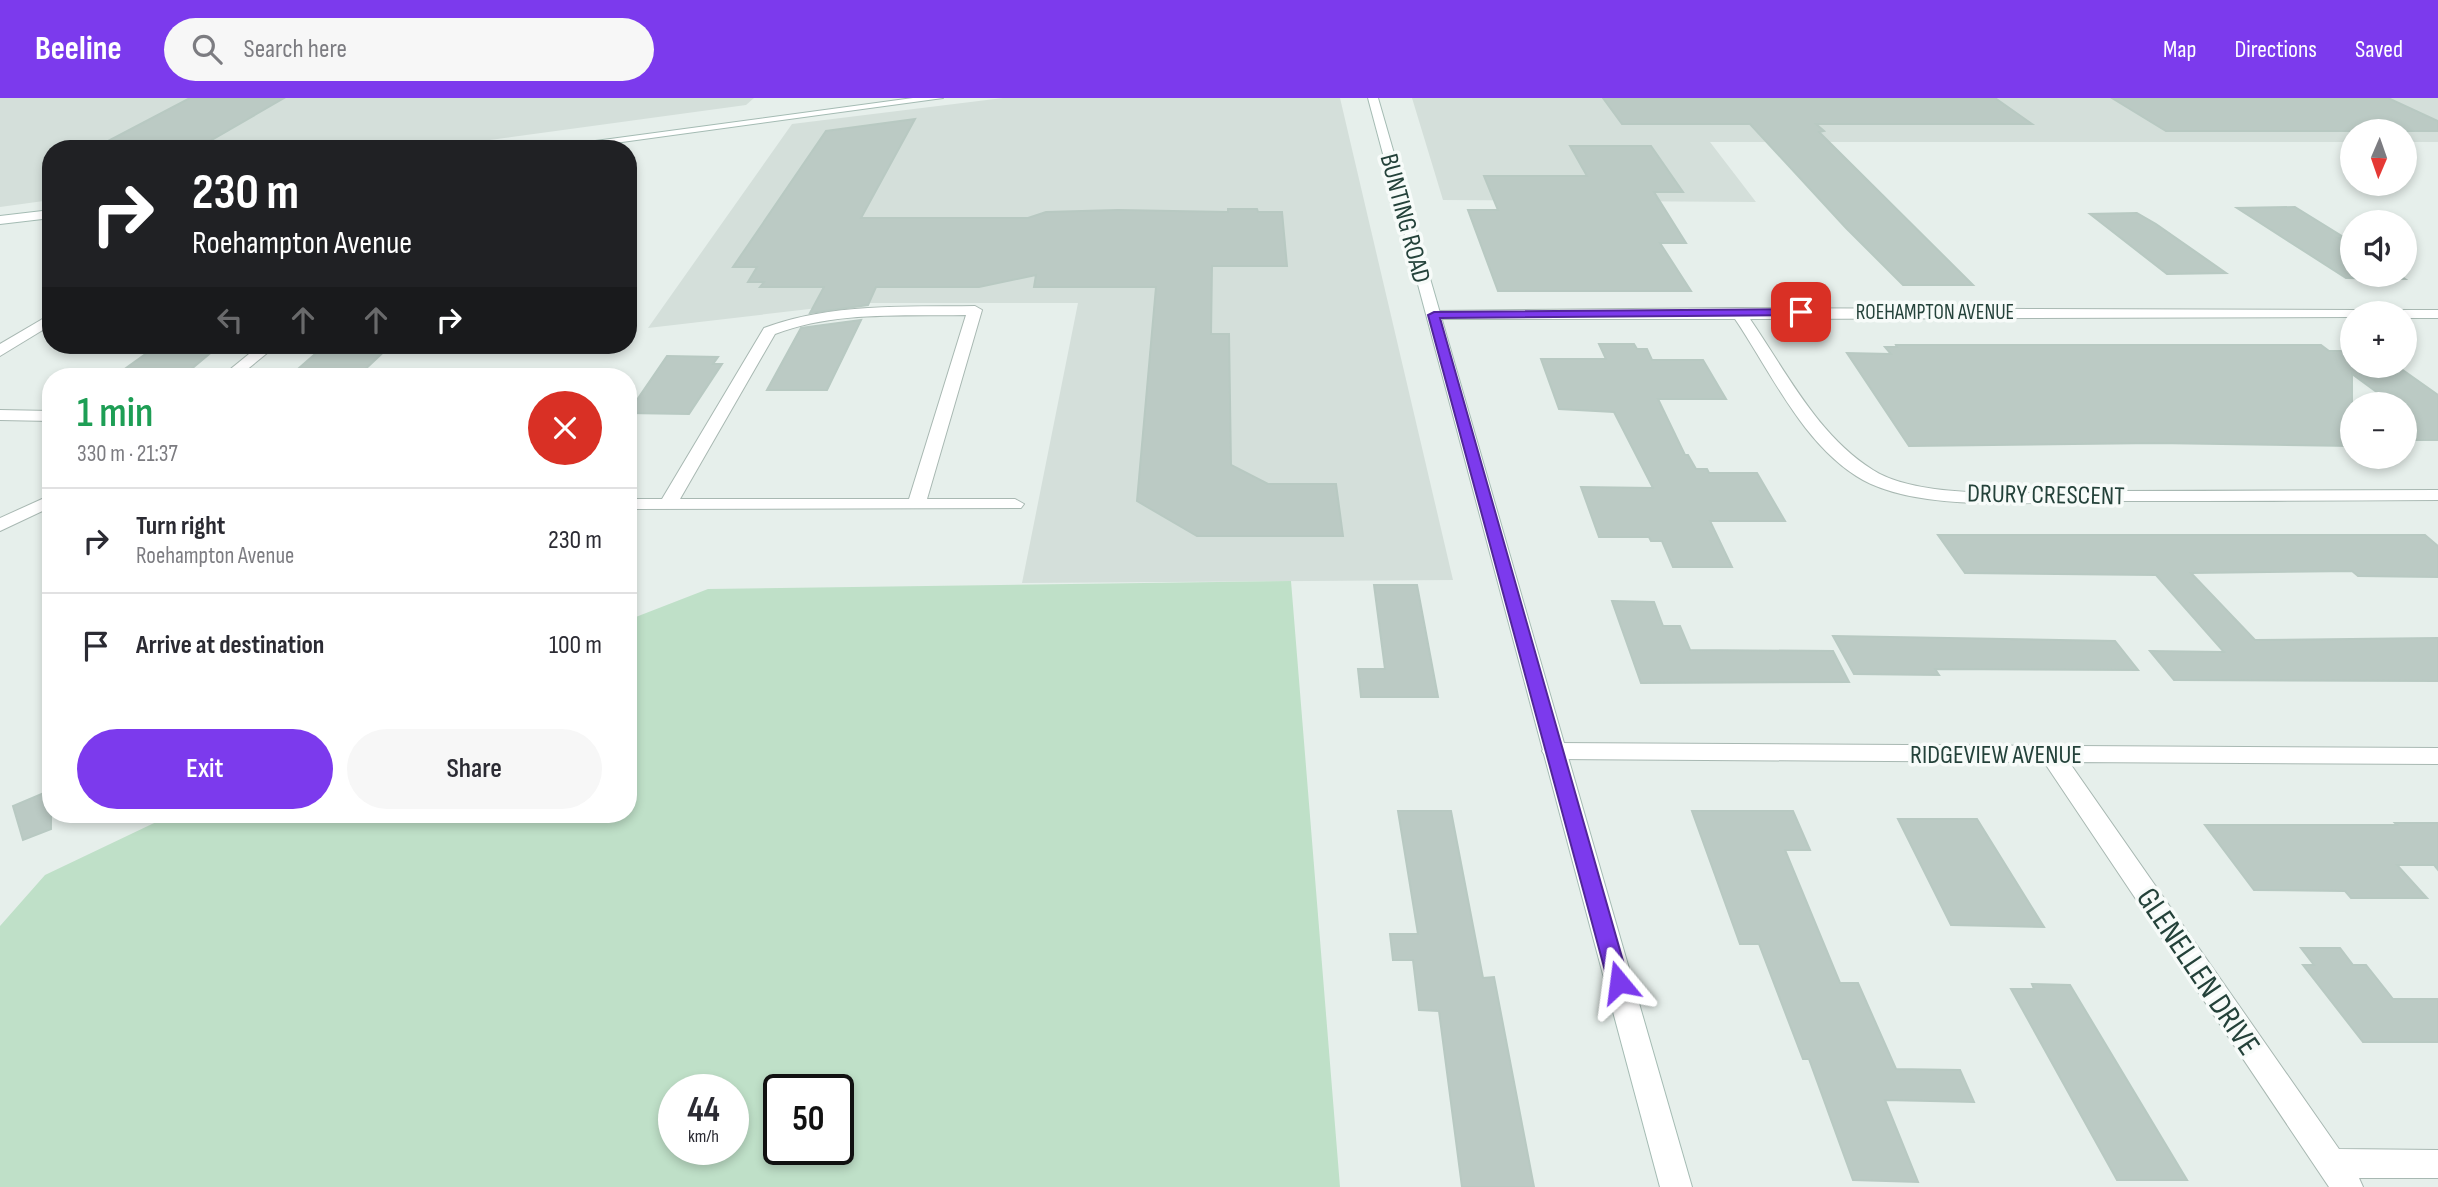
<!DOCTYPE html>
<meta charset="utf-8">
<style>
:root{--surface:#fff;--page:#f7f7f7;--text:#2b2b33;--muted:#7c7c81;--line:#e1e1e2;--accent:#7c3aed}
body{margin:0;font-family:"Sofia Sans Condensed",sans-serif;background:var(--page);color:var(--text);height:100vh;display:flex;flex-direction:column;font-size:26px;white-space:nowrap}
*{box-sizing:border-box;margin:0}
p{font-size:23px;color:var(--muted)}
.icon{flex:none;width:38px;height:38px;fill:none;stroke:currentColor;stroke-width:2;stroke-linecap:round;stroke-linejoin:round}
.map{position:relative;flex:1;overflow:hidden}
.side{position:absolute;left:42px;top:270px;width:595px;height:455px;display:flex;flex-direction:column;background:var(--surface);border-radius:28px;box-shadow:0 4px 10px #0003}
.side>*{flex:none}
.banner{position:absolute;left:42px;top:42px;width:595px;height:214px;border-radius:28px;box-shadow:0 4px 10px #0003;background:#202124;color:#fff;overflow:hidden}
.needle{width:46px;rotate:182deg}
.controls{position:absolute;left:2340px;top:21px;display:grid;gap:14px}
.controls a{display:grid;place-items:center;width:77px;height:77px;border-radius:50%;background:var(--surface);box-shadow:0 4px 10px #0003;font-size:35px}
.speed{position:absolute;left:658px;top:976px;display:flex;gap:14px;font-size:35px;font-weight:700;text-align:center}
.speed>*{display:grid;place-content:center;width:91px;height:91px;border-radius:50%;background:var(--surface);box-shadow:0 4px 10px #0003;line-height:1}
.speed small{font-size:18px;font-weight:400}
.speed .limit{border:4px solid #111;border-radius:10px;background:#fff;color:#111}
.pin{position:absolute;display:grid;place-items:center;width:60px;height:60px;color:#fff;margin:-30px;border-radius:14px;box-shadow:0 4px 10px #0006}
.me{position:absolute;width:77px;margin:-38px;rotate:344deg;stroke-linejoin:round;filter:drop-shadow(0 0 5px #0008)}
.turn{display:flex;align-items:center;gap:24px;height:147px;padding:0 35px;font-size:32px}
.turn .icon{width:91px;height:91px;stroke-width:2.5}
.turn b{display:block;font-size:49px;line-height:60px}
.lanes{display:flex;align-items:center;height:66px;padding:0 35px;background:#0003;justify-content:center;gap:35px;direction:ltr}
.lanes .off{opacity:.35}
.round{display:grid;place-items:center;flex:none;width:74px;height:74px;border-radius:37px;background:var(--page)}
.overview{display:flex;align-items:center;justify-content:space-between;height:119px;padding:0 35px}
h1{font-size:42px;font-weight:600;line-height:52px;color:#1e9e55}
.button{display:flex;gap:14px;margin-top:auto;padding:14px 35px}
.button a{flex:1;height:80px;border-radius:42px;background:var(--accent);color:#fff;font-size:28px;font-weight:600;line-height:80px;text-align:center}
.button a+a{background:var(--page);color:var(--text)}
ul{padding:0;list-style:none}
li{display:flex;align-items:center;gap:21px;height:105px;padding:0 35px;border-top:2px solid var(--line)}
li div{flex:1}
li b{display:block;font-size:26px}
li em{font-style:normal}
header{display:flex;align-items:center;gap:42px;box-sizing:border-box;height:98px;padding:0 35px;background:var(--accent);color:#fff}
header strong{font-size:33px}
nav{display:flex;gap:38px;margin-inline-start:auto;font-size:24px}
.search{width:490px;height:63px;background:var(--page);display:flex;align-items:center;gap:18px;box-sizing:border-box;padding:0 24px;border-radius:38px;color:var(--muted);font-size:26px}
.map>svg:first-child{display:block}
.built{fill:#d4dfda}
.green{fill:#bfe0c8;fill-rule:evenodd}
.building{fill:#bbcac4;stroke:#b8c9c2;stroke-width:2}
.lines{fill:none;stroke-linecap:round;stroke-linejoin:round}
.street-casing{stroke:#a8b8b2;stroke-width:2}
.secondary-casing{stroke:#a4bbb3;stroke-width:2}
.street{fill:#fff;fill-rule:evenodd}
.secondary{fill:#fff;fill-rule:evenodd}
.route{fill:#7c3aed;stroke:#51269a;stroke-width:2}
.labels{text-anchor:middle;stroke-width:7;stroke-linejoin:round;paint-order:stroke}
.far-street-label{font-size:21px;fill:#24423a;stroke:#f7fbf9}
.street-label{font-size:26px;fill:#24423a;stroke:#f7fbf9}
.near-street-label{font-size:32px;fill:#24423a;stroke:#f7fbf9}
</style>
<header>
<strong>Beeline</strong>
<div class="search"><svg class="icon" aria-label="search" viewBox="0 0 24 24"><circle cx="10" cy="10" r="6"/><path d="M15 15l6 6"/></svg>Search here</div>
<nav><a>Map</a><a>Directions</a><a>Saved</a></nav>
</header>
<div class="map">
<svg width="2438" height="1089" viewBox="0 0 2438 1089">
<rect width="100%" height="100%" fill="#e6efeb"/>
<g class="built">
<path d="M 0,0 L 754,0 L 746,7 L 423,51 L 51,51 L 51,102 L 0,109 Z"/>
<path d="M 1003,0 L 1340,0 L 1453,482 L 1022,485 L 1078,205 L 861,205 L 648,230 L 792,26 Z"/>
<path d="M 1412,0 L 2438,0 L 2438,44 L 2405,44 L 2404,33 L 2352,33 L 2352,44 L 1710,44 L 1756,104 L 1443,102 Z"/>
</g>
<path class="green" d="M 1291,483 L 1340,1089 L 0,1089 L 0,828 L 45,777 L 173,716 L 628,716 L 628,522 L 708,491 ZM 674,992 L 733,992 L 733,1052 L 674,1052 ZM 779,992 L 838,992 L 838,1052 L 779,1052 Z"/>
<g class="building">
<path d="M 190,0 L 284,0 L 196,51 L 93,51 Z"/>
<path d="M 1603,0 L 1995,0 L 2032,26 L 1816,26 L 1824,33 L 1819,34 L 1973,187 L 1903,187 L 1846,130 L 1750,26 L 1622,26 Z"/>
<path d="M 2112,0 L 2388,0 L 2438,23 L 2438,33 L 2166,33 Z"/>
<path d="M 915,21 L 861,120 L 1028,120 L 1046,114 L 1118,112 L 1228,114 L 1228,111 L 1257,111 L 1258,114 L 1282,114 L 1287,168 L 1212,168 L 1211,236 L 1229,236 L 1231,367 L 1268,386 L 1336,386 L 1343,438 L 1197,438 L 1137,403 L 1156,189 L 1034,189 L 1036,177 L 979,189 L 876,189 L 868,207 L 810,215 L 824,189 L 760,189 L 764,184 L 748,184 L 757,169 L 733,169 L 826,33 Z"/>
<path d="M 1570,48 L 1651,48 L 1683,94 L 1654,94 L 1686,145 L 1660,145 L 1691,193 L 1498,193 L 1468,112 L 1498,112 L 1484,78 L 1587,78 Z"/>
<path d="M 2295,109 L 2345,140 L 2339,140 L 2352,148 L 2352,177 L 2399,177 L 2405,181 L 2346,180 L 2237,110 Z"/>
<path d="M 2137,115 L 2156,126 L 2226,175 L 2167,176 L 2090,116 Z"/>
<path d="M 861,222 L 827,292 L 767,292 L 801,230 Z"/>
<path d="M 1599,246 L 1634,246 L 1637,251 L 1647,251 L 1652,262 L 1703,262 L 1726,301 L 1658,301 L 1685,357 L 1688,357 L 1696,371 L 1707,371 L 1709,375 L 1757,375 L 1785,423 L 1710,423 L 1732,469 L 1673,469 L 1662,443 L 1651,443 L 1649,439 L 1599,439 L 1581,389 L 1653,390 L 1614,314 L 1559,311 L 1541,261 L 1606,261 Z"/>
<path d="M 158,247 L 220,247 L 183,278 L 115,278 Z"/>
<path d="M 334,247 L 391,247 L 358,278 L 290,278 L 322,250 Z"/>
<path d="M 1896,247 L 2321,247 L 2329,253 L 2352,253 L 2352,268 L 2397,268 L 2438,297 L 2438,342 L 2404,342 L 2404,306 L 2393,306 L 2352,276 L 2352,348 L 2156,345 L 1909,348 L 1847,255 L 1891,256 L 1885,249 L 1897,249 Z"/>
<path d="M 667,258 L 718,259 L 713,266 L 722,266 L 689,316 L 628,315 Z"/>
<path d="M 1938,437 L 2425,437 L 2438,448 L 2438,479 L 2358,478 L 2352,473 L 2191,475 L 2255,542 L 2438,540 L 2438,583 L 2174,582 L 2150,553 L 2224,554 L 2156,477 L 1965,475 Z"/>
<path d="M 1374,487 L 1417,487 L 1438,599 L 1361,599 L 1358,571 L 1385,571 Z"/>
<path d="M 1612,503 L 1654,504 L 1663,528 L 1680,528 L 1690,552 L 1833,553 L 1849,584 L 1641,585 Z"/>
<path d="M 1833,538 L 2115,543 L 2138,572 L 1935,571 L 1939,577 L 1854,576 Z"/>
<path d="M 51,692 L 51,731 L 23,742 L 13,708 Z"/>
<path d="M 1398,713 L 1451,713 L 1483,880 L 1494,879 L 1534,1089 L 1462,1089 L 1439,913 L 1419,912 L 1413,862 L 1393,862 L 1390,836 L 1418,836 Z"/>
<path d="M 1692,713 L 1793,713 L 1810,752 L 1785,752 L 1840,885 L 1858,885 L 1896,971 L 1960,972 L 1974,1004 L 1885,1002 L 1918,1084 L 1853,1082 L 1809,961 L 1803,961 L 1759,846 L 1740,846 Z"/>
<path d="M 1898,721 L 1977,721 L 2044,829 L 1951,827 Z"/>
<path d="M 2395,725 L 2438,725 L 2438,772 L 2434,767 L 2397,767 L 2427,800 L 2351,800 L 2345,793 L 2254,792 L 2205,727 L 2397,727 Z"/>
<path d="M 2301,850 L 2340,850 L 2353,867 L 2366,867 L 2393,901 L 2438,901 L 2438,944 L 2363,944 L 2303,867 L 2314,867 Z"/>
<path d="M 2032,886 L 2070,887 L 2187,1082 L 2117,1082 L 2011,891 L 2034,891 Z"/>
</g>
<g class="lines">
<defs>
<g id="street">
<path d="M 975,208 L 982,212 L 927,401 L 1015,401 L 1024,406 L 1021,410 L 628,411 L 628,401 L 662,401 L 764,230 C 830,205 905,209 975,208 ZM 966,217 L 909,401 L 680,401 L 775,236 C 834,213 903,218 966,217 Z"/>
<path d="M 1738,210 L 2357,212 L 2359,215 L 2352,215 L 2352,219 L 1750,221 C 1786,273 1817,337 1873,372 C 1924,405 2052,393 2114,393 C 2222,393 2330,392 2438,392 L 2438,402 C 2328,403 2219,403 2109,403 C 2040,404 1923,415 1863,382 C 1804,349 1771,274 1735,221 L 1434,221 L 1427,217 L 1434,213 Z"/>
<path d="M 2404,212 L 2438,212 L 2438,220 L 2404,220 L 2404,215 L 2397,215 Z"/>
<path d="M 51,216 L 51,227 L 0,258 L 0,246 Z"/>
<path d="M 260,247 L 277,247 L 239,278 L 222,278 Z"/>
<path d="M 0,312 L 51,313 L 51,323 L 0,322 Z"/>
<path d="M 51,397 L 51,409 L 0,433 L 0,420 Z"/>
<path d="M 1554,645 L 2438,650 L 2438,666 L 2069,664 L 2339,1051 L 2438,1052 L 2438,1080 L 2359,1080 L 2363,1089 L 2329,1089 L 2044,664 L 1554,661 L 1546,659 L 1542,653 L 1546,647 Z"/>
</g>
<g id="secondary">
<path d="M 913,0 L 943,0 L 571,51 L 536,51 Z"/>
<path d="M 1368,0 L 1378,0 L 1692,1089 L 1660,1089 Z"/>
<path d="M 51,112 L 51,120 L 0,126 L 0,118 Z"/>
</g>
</defs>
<use href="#street" class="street-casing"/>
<use href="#secondary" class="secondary-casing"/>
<use href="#street" class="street"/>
<use href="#secondary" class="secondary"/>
</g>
<path class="route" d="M 1801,211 L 1805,212 L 1805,217 L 1440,220 L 1629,884 L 1626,890 L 1619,892 L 1611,890 L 1608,884 L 1428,217 L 1434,214 Z"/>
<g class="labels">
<g class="far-street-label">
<text x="1935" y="221">ROEHAMPTON AVENUE</text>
</g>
<g class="street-label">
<text transform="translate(1406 120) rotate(75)" y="9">BUNTING ROAD</text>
<text transform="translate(2046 396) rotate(1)" y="9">DRURY CRESCENT</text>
<text x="1996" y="665">RIDGEVIEW AVENUE</text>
</g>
<g class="near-street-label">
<text transform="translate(2199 873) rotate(56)" y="11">GLENELLEN DRIVE</text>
</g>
</g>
</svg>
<div class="controls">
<a><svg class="needle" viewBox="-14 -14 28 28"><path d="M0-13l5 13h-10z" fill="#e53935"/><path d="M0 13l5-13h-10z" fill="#7c7c81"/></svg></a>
<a><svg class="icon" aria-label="sound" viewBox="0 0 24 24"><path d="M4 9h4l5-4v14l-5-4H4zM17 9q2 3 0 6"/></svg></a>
<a>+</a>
<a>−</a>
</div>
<div class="speed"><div>44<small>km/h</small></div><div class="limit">50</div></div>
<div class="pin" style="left:1801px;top:214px;background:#d93025"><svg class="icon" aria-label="arrive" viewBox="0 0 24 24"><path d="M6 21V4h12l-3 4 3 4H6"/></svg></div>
<svg class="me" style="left:1619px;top:884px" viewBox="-20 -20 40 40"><path d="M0-17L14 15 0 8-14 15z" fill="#7c3aed" stroke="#fff" stroke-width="4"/></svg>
<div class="banner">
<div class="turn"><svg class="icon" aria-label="right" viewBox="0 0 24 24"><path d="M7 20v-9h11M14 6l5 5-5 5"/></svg><div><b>230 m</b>Roehampton Avenue</div></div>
<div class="lanes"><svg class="icon off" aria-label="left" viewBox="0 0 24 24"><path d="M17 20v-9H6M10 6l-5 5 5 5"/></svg><svg class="icon off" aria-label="ahead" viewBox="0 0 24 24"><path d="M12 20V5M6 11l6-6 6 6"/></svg><svg class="icon off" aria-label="ahead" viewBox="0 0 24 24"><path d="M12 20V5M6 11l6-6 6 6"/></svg><svg class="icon" aria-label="right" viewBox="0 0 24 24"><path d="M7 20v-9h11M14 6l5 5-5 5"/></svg></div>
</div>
<section class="side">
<div class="overview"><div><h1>1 min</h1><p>330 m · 21:37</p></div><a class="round" style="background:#d93025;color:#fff"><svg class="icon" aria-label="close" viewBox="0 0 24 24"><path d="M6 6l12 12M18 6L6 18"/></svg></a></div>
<ul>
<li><svg class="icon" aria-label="right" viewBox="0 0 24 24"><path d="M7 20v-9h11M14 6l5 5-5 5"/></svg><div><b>Turn right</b><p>Roehampton Avenue</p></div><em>230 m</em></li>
<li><svg class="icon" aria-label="arrive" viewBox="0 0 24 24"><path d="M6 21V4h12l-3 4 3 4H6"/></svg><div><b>Arrive at destination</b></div><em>100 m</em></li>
</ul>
<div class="button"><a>Exit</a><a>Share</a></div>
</section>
</div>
